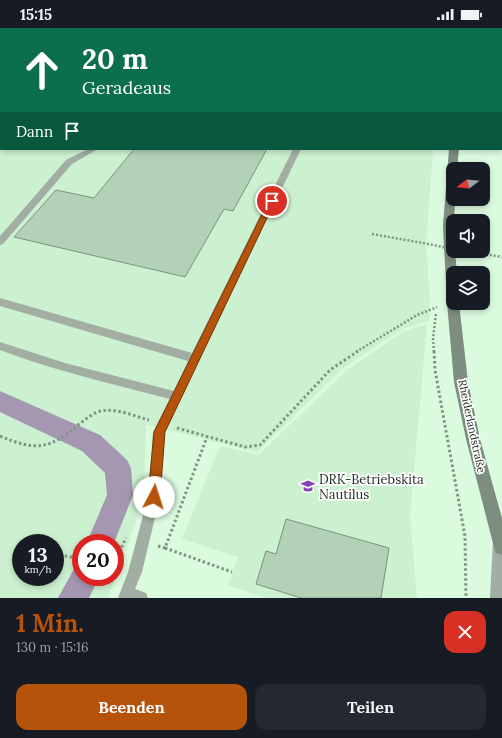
<!DOCTYPE html>
<html lang="de">
<meta charset="utf-8">
<style>
:root{--surface:#171b24;--page:#242831;--text:#f1f3f6;--muted:#9ea1a6;--accent:#b45309}
body{margin:0;font-family:Lora,serif;background:var(--page);color:var(--text);height:100vh;display:flex;flex-direction:column;font-size:15px;white-space:nowrap}
*{box-sizing:border-box;margin:0}
p{font-size:13px;color:var(--muted)}
.icon{flex:none;width:22px;height:22px;fill:none;stroke:currentColor;stroke-width:2;stroke-linecap:round;stroke-linejoin:round}
.map{position:relative;height:570px;overflow:hidden}
.details{display:flex;flex-direction:column;background:var(--surface);flex:1}
.details>*{flex:none}
.banner{position:absolute;left:0px;top:0px;width:502px;height:122px;box-shadow:0 2px 6px #0003;background:#0b6e4f;color:#fff;overflow:hidden}
.needle{width:26px;rotate:254deg}
.controls{position:absolute;left:446px;top:134px;display:grid;gap:8px}
.controls a{display:grid;place-items:center;width:44px;height:44px;border-radius:8px;background:var(--surface);box-shadow:0 2px 6px #0003;font-size:20px}
.speed{position:absolute;left:12px;top:506px;display:flex;gap:8px;font-size:20px;font-weight:700;text-align:center}
.speed>*{display:grid;place-content:center;width:52px;height:52px;border-radius:50%;background:var(--surface);box-shadow:0 2px 6px #0003;line-height:1}
.speed small{font-size:10px;font-weight:400}
.speed .limit{border:6px solid #d22;background:#fff;color:#111}
.pin{position:absolute;display:grid;place-items:center;width:34px;height:34px;color:#fff;margin:-17px;border:2px solid #fff;border-radius:50%;box-shadow:0 1px 4px #0007}
.me{position:absolute;width:44px;margin:-22px;rotate:5deg;stroke-linejoin:round;filter:drop-shadow(0 0 3px #0008)}
.turn{display:flex;align-items:center;gap:14px;height:84px;padding:0 16px;font-size:18px}
.turn .icon{width:52px;height:52px;stroke-width:2.5}
.turn b{display:block;font-size:28px;line-height:34px}
.then{display:flex;align-items:center;height:38px;padding:0 16px;background:#0003;gap:8px;font-size:15px}
.round{display:grid;place-items:center;flex:none;width:42px;height:42px;border-radius:12px;background:var(--page)}
.summary{display:flex;align-items:center;justify-content:space-between;height:68px;padding:0 16px}
h1{font-size:24px;font-weight:700;line-height:30px;color:var(--accent)}
.cta{display:flex;gap:8px;margin-top:auto;padding:8px 16px}
.cta a{flex:1;height:46px;border-radius:12px;background:var(--accent);color:#fff;font-size:16px;font-weight:700;line-height:46px;text-align:center}
.cta a+a{background:var(--page);color:var(--text)}
.status{display:flex;justify-content:space-between;align-items:center;height:28px;padding:0 20px;background:var(--surface);direction:ltr}
.status svg{height:11px;fill:currentColor}
.map>svg:first-child{display:block}
.built{fill:#ccf1d0;fill-rule:evenodd}
.lines{fill:none;stroke-linecap:round;stroke-linejoin:round}
.canal{fill:#a597b1;fill-rule:evenodd}
.building{fill:#b2d1b6;stroke:#77957c}
.path-far1{stroke:#7f9582;stroke-width:2.5;stroke-dasharray:2 2;stroke-linecap:butt}
.path{stroke:#7f9582;stroke-width:3;stroke-dasharray:2.5 2.5;stroke-linecap:butt}
.service{fill:#a2aea4;fill-rule:evenodd}
.minor{fill:#a2aea4;fill-rule:evenodd}
.secondary{fill:#7d8d7f;fill-rule:evenodd}
.rail-casing{stroke:#334135;stroke-width:3}
.rail{stroke:#fff;stroke-width:2;stroke-dasharray:6;stroke-linecap:butt}
.path-bridge{stroke:#7f9582;stroke-width:2.5;stroke-dasharray:2 2;stroke-linecap:butt}
.route{fill:#b45309;stroke:#753606}
.labels{text-anchor:middle;stroke-width:3.5;stroke-linejoin:round;paint-order:stroke}
.street-label{font-size:11px;fill:#202c22;stroke:#fff}
.near-poi-label{font-size:13px;fill:#202c22;stroke:#fff;text-anchor:start}
</style>
<div class="status"><b>15:15</b><svg viewBox="0 0 49 12"><path d="M0 12V9h3v3zM5 12V6h3v6zM10 12V3h3v9zM15 12V0h3v12zM26 1h20v11H26zM47 4h2v5h-2z"/></svg></div>
<div class="map">
<svg width="502" height="570" viewBox="0 0 502 570">
<rect width="100%" height="100%" fill="#dbfbdf"/>
<g class="built">
<path d="M 31,0 L 452,0 L 21,1 Z"/>
<path d="M 0,3 L 1,121 L 433,121 L 426,219 L 430,269 L 429,293 L 404,300 L 345,339 L 257,424 L 146,397 L 144,471 L 108,570 L 0,570 ZM 21,515 L 55,515 L 55,549 L 21,549 ZM 81,515 L 115,515 L 115,549 L 81,549 Z"/>
<path d="M 427,296 L 410,488 L 417,570 L 266,570 L 228,557 L 238,529 L 182,511 L 220,418 L 258,427 L 347,342 L 404,303 Z"/>
</g>
<g class="lines">
<g class="canal">
<path d="M 0,363 L 100,407 L 127,432 L 131,440 L 133,467 L 114,515 L 94,515 L 90,507 L 107,467 L 105,445 L 82,423 L 0,384 Z"/>
<path d="M 81,536 L 81,549 L 99,549 L 89,570 L 58,570 L 75,539 Z"/>
</g>
</g>
<g class="building">
<path d="M 134,121 L 267,121 L 233,183 L 224,181 L 185,249 L 14,209 L 56,162 L 94,170 Z"/>
<path d="M 286,491 L 389,520 L 381,570 L 301,570 L 256,556 L 266,523 L 276,526 Z"/>
</g>
<g class="lines">
<g class="path-far1">
<path d="M 372,206 L 423,215"/>
<path d="M 466,223 L 502,229"/>
<path d="M 356,324 L 417,287 L 437,279"/>
<path d="M 434,324 L 433,311 L 436,285"/>
</g>
<g class="path">
<path d="M 434,323 L 435,342 L 465,508 L 466,570"/>
<path d="M 177,400 L 245,419 L 260,417 L 330,342 L 358,323"/>
<path d="M 0,408 C 35,423 49,422 78,397 C 85,392 92,385 101,383 C 117,380 134,388 149,392"/>
<path d="M 158,518 L 165,520 L 207,409"/>
<path d="M 165,520 L 232,544"/>
<path d="M 55,526 L 81,531"/>
<path d="M 115,533 L 126,510"/>
</g>
<g class="service">
<rect x="278" y="0" width="6" height="1"/>
<rect x="386" y="0" width="6" height="1"/>
<path d="M 0,42 L 1,42 L 0,47 Z"/>
<path d="M 88,121 L 98,121 L 72,136 L 3,216 L 0,217 L 0,208 L 66,132 Z"/>
<path d="M 293,121 L 301,121 L 165,404 L 160,469 L 142,544 L 135,561 L 146,565 L 148,570 L 118,570 L 128,544 L 148,469 L 153,404 L 170,371 C 113,356 55,343 0,322 L 0,314 L 65,335 L 174,363 L 188,333 L 0,278 L 0,270 L 192,325 Z"/>
<path d="M 500,507 L 502,507 L 502,570 L 490,570 L 493,513 L 495,508 Z"/>
</g>
<g class="minor">
<path d="M 201,0 L 218,0 L 200,1 Z"/>
<rect x="0" y="19" width="1" height="4"/>
</g>
<g class="secondary">
<rect x="462" y="0" width="8" height="1"/>
<path d="M 449,121 L 459,121 L 457,141 L 453,141 L 453,171 L 455,171 L 453,223 L 455,223 L 457,245 L 453,245 L 453,275 L 459,275 L 468,354 L 480,411 L 502,490 L 502,527 L 496,525 L 494,519 L 466,411 L 454,354 L 447,275 L 443,198 Z"/>
</g>
<defs>
<g id="rail">
<path d="M 83,1 L 94,0"/>
<path d="M 116,1 L 127,0"/>
</g>
</defs>
<use href="#rail" class="rail-casing"/>
<use href="#rail" class="rail"/>
<path class="path-bridge" d="M 423,215 L 453,221"/>
</g>
<path class="route" d="M 269,172 L 275,173 L 165,404 L 160,469 L 158,473 L 154,474 L 150,473 L 148,469 L 154,404 Z"/>
<defs>
<symbol id="school-bare" viewBox="-9 -9 18 18"><path d="M0-5L7-2L0 1L-7-2ZM-4 1L0 2.5L4 1V4Q0 6-4 4Z" fill="#8943b7" stroke="#fff" stroke-width="2.5" paint-order="stroke"/></symbol>
</defs>
<g fill-rule="evenodd">
<use href="#school-bare" x="298" y="448" width="20" height="20"/>
</g>
<g class="labels">
<g class="street-label">
<text transform="translate(472 398) rotate(78)" y="4">Rheiderlandstraße</text>
</g>
<g class="near-poi-label">
<text x="319" y="456">DRK-Betriebskita<tspan x="319" dy="15">Nautilus</tspan></text>
</g>
</g>
</svg>
<div class="controls">
<a><svg class="needle" viewBox="-14 -14 28 28"><path d="M0-13l5 13h-10z" fill="#e53935"/><path d="M0 13l5-13h-10z" fill="#9ea1a6"/></svg></a>
<a><svg class="icon" aria-label="sound" viewBox="0 0 24 24"><path d="M4 9h4l5-4v14l-5-4H4zM17 9q2 3 0 6"/></svg></a>
<a><svg class="icon" aria-label="layers" viewBox="0 0 24 24"><path d="M12 4l9 5-9 5-9-5zM3 14l9 5 9-5"/></svg></a>
</div>
<div class="speed"><div>13<small>km/h</small></div><div class="limit">20</div></div>
<div class="pin" style="left:272px;top:173px;background:#d93025"><svg class="icon" aria-label="arrive" viewBox="0 0 24 24"><path d="M6 21V4h12l-3 4 3 4H6"/></svg></div>
<svg class="me" style="left:154px;top:469px" viewBox="-20 -20 40 40"><circle r="19" fill="#fff"/><path d="M0-13L10 11 0 6-10 11z" fill="#b45309"/></svg>
<div class="banner">
<div class="turn"><svg class="icon" aria-label="ahead" viewBox="0 0 24 24"><path d="M12 20V5M6 11l6-6 6 6"/></svg><div><b>20 m</b>Geradeaus</div></div>
<div class="then">Dann<svg class="icon" aria-label="arrive" viewBox="0 0 24 24"><path d="M6 21V4h12l-3 4 3 4H6"/></svg></div>
</div>
</div>
<section class="details">
<div class="summary"><div><h1>1 Min.</h1><p>130 m · 15:16</p></div><a class="round" style="background:#d93025;color:#fff"><svg class="icon" aria-label="close" viewBox="0 0 24 24"><path d="M6 6l12 12M18 6L6 18"/></svg></a></div>
<div class="cta"><a>Beenden</a><a>Teilen</a></div>
</section>
